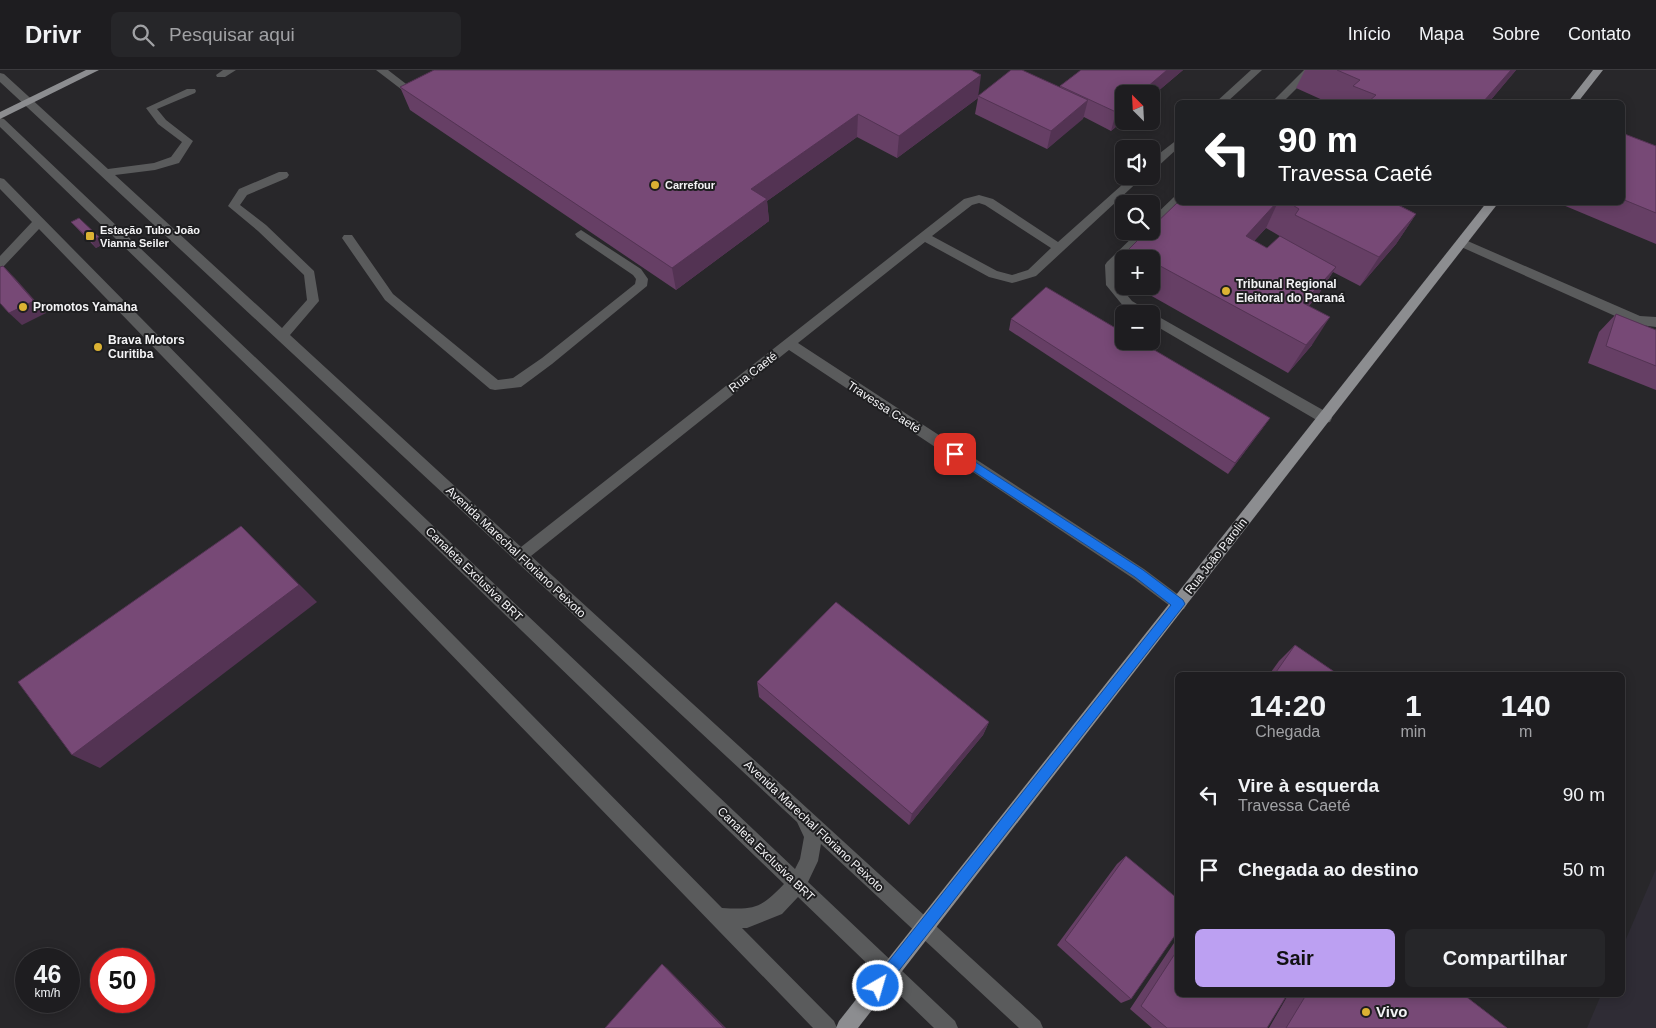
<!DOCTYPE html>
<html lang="pt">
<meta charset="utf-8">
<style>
:root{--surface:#1e1d20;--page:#262629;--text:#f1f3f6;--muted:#a1a2a5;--line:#3c3b3e;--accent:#bca0f2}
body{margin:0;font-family:Helvetica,sans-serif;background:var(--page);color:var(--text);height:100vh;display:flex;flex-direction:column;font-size:19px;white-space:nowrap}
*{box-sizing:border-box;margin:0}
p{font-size:16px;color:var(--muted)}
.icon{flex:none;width:28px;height:28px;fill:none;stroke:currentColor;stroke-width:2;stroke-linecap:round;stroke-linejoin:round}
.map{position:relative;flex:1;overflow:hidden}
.panel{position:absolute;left:1175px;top:602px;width:450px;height:325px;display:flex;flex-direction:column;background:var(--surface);border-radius:8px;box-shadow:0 2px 12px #0003,0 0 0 1px var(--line)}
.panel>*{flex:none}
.hud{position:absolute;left:1175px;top:30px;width:450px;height:105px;border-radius:8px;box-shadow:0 2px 12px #0003,0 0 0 1px var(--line);background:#202124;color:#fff;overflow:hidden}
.needle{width:32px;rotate:336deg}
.fabs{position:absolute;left:1115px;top:15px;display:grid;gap:10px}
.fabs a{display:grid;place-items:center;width:45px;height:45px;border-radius:8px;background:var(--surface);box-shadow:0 2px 12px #0003,0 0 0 1px var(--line);font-size:25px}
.speed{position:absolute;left:15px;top:878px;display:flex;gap:10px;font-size:25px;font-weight:700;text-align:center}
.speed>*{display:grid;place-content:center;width:65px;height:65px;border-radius:50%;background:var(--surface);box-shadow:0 2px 12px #0003,0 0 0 1px var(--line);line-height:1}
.speed small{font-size:12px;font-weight:400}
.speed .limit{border:8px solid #d22;background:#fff;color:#111}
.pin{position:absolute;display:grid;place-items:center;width:42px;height:42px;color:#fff;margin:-21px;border-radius:10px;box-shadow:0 2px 8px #0006}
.me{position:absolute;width:55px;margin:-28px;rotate:38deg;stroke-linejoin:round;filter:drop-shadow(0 0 4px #0008)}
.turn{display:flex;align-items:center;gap:18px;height:105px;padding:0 20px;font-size:22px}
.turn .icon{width:65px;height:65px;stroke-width:2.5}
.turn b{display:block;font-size:35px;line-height:42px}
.eta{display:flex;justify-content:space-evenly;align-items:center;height:85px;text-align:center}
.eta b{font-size:30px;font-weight:600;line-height:35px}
.button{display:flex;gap:10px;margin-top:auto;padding:10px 20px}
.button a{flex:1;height:58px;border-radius:8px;background:var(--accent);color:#111;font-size:20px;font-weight:600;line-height:58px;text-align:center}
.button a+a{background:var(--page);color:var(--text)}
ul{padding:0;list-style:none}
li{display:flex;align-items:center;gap:15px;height:75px;padding:0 20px}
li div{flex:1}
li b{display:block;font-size:19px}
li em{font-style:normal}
header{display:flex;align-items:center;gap:30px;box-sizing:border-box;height:70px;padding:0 25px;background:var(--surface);border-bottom:1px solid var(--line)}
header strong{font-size:24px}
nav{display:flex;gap:28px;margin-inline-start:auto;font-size:18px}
.search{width:350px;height:45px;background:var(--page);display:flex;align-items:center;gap:12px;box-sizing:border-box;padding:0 18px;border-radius:8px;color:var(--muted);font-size:19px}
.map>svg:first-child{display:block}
.built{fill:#2f2c35}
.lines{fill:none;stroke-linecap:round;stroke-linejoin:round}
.minor{fill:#5a5b5c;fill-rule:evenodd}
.major{fill:#8c8d90;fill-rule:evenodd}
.wall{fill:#663f65;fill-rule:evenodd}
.shaded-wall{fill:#533353}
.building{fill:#774976;stroke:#533353}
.route{fill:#1a73e8;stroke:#114b97}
.poi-dot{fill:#dbb233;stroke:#1e1e20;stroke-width:2}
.labels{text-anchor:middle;stroke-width:4;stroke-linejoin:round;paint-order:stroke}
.far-poi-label{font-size:11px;font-weight:bold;fill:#f3f3f5;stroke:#1e1e20;text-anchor:start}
.poi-label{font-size:12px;font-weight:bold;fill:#f3f3f5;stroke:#1e1e20;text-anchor:start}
.street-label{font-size:12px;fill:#f3f3f5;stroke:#1e1e20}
.near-poi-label{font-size:15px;font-weight:bold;fill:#f3f3f5;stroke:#1e1e20;text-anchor:start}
</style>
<header>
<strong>Drivr</strong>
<div class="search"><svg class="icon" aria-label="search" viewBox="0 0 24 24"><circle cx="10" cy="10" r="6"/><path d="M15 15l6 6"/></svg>Pesquisar aqui</div>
<nav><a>Início</a><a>Mapa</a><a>Sobre</a><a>Contato</a></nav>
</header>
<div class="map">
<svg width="1656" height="958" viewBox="0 0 1656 958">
<rect width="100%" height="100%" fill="#28272a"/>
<path class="built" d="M 1656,799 L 1656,958 L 1587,958 L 1601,925 L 1622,925 L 1623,876 Z"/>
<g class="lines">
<g class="minor">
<path d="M 223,0 L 236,0 L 225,7 L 217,7 L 216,5 Z"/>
<path d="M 376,0 L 388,0 L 423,27 L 422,29 L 414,29 Z"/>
<path d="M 1251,0 L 1262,0 L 1227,32 L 1216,32 Z"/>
<path d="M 1304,0 L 1315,0 L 1283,32 L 1272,32 Z"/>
<path d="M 0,3 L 4,4 L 108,99 L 154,93 L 171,87 L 182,72 L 158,54 L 146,38 L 187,19 L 195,19 L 196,21 L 195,23 L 157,39 L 166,50 L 193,71 L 179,93 L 155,100 L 115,105 L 282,258 L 307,230 L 304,205 L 258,161 L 228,136 L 239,119 L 279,102 L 287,102 L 289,105 L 287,108 L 247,125 L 240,135 L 266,155 L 314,201 L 319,231 L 290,265 L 521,477 L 964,129 L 979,125 L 993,129 L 1058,172 L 1132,106 L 1144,106 L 1036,206 L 1016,212 L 1012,213 L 989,207 L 925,172 L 798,273 L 1144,499 L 1184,529 L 1187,534 L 1184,539 L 1179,541 L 1174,539 L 1134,509 L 789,280 L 531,486 L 1040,951 L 1043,958 L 1019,958 L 821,774 L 818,791 L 808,812 L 955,951 L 958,958 L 934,958 L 798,827 L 782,844 L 747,858 L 742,858 L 834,951 L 837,958 L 813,958 L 39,159 L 4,196 L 0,197 L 0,186 L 32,152 L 0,119 L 0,108 L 4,109 L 722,838 C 755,840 761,838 784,814 L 0,57 L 0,48 L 4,49 L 795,799 L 800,789 L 804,767 L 797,752 L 0,12 ZM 979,133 L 985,135 L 1051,178 L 1028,200 L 1012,205 L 997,201 L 932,166 L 972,135 Z"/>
<path d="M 1178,69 L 1178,78 L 1155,99 L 1151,100 L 1151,90 Z"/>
<path d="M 1178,126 L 1178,132 L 1182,133 L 1155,159 L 1151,160 L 1152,161 L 1150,164 L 1117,196 L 1118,214 L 1132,231 L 1152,243 L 1330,344 L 1332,348 L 1330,352 L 1325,353 L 1320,352 L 1151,253 L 1151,244 L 1135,244 L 1124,237 L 1106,215 L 1105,195 L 1107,192 L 1139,161 L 1151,161 L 1151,149 L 1174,127 Z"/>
<path d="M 581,160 L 641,199 L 648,209 L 647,216 L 552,294 L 521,317 L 495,320 L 490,319 L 385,230 L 342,168 L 344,165 L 352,165 L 393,224 L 498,310 L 513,308 L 542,288 L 635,214 L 636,209 L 633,205 L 577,167 L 575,164 Z"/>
<path d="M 1463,169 L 1640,246 L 1656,247 L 1656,257 L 1633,254 L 1459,176 L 1457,173 Z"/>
</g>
<g class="major">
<path d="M 86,0 L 99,0 L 0,49 L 0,42 Z"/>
<path d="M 1593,0 L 1603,0 L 1578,32 L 1568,32 Z"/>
<path d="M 1487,132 L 1499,132 L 858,958 L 836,958 L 839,951 Z"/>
</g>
</g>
<g class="wall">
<path d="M 1081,0 L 1183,0 L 1111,61 L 1084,47 L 1047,79 L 975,44 L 978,28 L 897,88 L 857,67 L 767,131 L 769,151 L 676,220 L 410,40 L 400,17 L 978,26 L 1060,17 L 1060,16 Z"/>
<path d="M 1305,0 L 1516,0 L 1489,32 L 1327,32 L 1296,18 Z"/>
<path d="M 1622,63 L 1656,76 L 1656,174 L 1563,135 L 1565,132 L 1622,132 Z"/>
<path d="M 1178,132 L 1393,132 L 1416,144 L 1396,174 L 1360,216 L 1333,202 L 1318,225 L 1309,236 L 1312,275 L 1288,303 L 1134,216 L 1151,216 L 1151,189 L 1125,189 L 1129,179 ZM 1266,158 L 1283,168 L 1267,178 L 1254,171 Z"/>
<path d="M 71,152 L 99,167 L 105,173 L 96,178 Z"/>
<path d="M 1124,193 L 1124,211 L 1118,208 Z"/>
<path d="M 1616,244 L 1656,260 L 1656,320 L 1588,293 L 1599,262 Z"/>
<path d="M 1011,249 L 1270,348 L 1262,359 L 1228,404 L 1009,260 Z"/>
<path d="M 1295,575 L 1339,605 L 1269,605 L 1279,591 Z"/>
<path d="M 757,612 L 989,652 L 983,665 L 909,755 L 759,627 Z"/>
<path d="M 1126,786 L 1131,929 L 1121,933 L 1057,875 L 1117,794 Z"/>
<path d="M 1178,867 L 1178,925 L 1267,958 L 1152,958 L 1130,939 Z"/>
<path d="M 1288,925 L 1464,925 L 1507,958 L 1269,958 Z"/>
</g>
<g class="shaded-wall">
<path d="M 1167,0 L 1183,0 L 1151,27 L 1151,24 L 1139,24 Z"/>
<path d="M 1511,0 L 1516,0 L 1489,32 L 1483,32 Z"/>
<path d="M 981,5 L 978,28 L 897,88 L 899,66 Z"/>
<path d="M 1088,30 L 1083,49 L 1047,79 L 1051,61 Z"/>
<path d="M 1124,36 L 1124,50 L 1111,61 L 1116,42 Z"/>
<path d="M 858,44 L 857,67 L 767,131 L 769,151 L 676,220 L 672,198 L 751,119 Z"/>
<path d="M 1277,132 L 1278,132 L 1266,158 L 1232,195 L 1246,166 Z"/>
<path d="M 1416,144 L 1396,174 L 1360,216 L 1379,187 Z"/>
<path d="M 99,167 L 105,173 L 96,178 L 91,171 Z"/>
<path d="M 3,196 L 15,208 L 46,243 L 22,255 L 9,243 Z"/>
<path d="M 1336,197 L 1318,225 L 1286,261 L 1303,233 Z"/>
<path d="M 1330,247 L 1312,275 L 1288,303 L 1306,275 Z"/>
<path d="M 1270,348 L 1262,359 L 1228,404 L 1235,393 Z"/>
<path d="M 241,456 L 317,532 L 100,698 L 72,685 Z"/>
<path d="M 989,652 L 983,665 L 909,755 L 912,744 Z"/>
<path d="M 662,894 L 667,898 L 726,958 L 724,958 Z"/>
</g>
<g class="building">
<path d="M 434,0 L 971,0 L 981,5 L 899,66 L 858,44 L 751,119 L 767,129 L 672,198 L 400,17 Z"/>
<path d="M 1011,0 L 1022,0 L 1088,30 L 1051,61 L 978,26 Z"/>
<path d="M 1081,0 L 1167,0 L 1139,24 L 1124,24 L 1124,36 L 1116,42 L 1060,16 Z"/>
<path d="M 1337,0 L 1511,0 L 1483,32 L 1368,32 L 1376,25 L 1353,16 L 1360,10 Z"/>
<path d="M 1622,63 L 1656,76 L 1656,143 L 1622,129 Z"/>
<path d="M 1178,132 L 1277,132 L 1246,166 L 1267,178 L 1280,166 L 1336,197 L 1303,233 L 1330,247 L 1306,275 L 1151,191 L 1151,189 L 1147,189 L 1129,179 L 1147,161 L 1151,161 L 1151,158 Z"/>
<path d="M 1288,132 L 1392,132 L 1416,144 L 1379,187 L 1295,145 L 1299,139 Z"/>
<path d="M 79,148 L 99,167 L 91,171 L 71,152 Z"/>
<path d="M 3,196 L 34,231 L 9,243 L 0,233 L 0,197 Z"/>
<path d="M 1046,217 L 1124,263 L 1124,271 L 1139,271 L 1270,348 L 1235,393 L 1011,249 Z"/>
<path d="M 1616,244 L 1656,260 L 1656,296 L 1606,276 Z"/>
<path d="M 241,456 L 299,515 L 72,685 L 18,612 Z"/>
<path d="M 836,532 L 989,652 L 912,744 L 757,612 Z"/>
<path d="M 1295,575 L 1339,605 L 1274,605 Z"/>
<path d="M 1126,786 L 1178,829 L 1178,861 L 1131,929 L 1065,870 Z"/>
<path d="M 1178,879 L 1178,925 L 1287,925 L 1267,958 L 1167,958 L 1141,936 Z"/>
<path d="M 662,894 L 724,958 L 605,958 Z"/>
<path d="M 1306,925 L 1464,925 L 1507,958 L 1286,958 Z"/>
</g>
<path class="route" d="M 955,379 L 1143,500 L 1183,530 L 1185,534 L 883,921 L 878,923 L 873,921 L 871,916 L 873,911 L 1171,535 L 1135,507 L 952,387 L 950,384 L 952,380 Z"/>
<g class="poi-dot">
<circle cx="655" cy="115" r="5"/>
<rect x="85" y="161" width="10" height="10" rx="2.5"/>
<circle cx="1226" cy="221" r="5"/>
<circle cx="23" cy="237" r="5"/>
<circle cx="98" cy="277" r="5"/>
<circle cx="1366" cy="942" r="5"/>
</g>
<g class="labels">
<g class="far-poi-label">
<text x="665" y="119">Carrefour</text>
<text x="100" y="164">Estação Tubo João<tspan x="100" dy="13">Vianna Seiler</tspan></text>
</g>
<g class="poi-label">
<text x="1236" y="218">Tribunal Regional<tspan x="1236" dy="14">Eleitoral do Paraná</tspan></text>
<text x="33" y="241">Promotos Yamaha</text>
<text x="108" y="274">Brava Motors<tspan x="108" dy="14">Curitiba</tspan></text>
</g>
<g class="street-label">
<text transform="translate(753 302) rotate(-38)" y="4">Rua Caeté</text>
<text transform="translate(884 337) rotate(33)" y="4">Travessa Caeté</text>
<text transform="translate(516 482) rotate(43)" y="4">Avenida Marechal Floriano Peixoto</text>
<text transform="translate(1216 486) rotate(-52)" y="4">Rua João Parolin</text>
<text transform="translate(474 504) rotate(44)" y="4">Canaleta Exclusiva BRT</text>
<text transform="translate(814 756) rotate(43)" y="4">Avenida Marechal Floriano Peixoto</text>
<text transform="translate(766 784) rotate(44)" y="4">Canaleta Exclusiva BRT</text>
</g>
<g class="near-poi-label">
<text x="1376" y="947">Vivo</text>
</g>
</g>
</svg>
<div class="fabs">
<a><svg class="needle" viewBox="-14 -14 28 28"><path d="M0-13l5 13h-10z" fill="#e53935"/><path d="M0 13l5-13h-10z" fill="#a1a2a5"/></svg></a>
<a><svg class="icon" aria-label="sound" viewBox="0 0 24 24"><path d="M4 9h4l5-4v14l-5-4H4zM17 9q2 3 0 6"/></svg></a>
<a><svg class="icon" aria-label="search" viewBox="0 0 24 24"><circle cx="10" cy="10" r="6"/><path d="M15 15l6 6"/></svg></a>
<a>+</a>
<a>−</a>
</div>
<div class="speed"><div>46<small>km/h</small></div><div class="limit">50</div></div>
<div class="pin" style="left:955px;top:384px;background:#d93025"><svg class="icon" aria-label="arrive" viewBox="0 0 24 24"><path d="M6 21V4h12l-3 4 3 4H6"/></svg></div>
<svg class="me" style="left:878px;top:916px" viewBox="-20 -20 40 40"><circle r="17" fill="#1a73e8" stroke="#fff" stroke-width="3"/><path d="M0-11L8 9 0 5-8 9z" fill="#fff"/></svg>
<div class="hud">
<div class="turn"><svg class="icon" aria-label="left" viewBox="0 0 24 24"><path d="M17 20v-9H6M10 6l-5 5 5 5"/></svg><div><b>90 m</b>Travessa Caeté</div></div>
</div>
<section class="panel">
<div class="eta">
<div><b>14:20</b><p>Chegada</p></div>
<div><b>1</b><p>min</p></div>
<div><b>140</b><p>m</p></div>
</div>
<ul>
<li><svg class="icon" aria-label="left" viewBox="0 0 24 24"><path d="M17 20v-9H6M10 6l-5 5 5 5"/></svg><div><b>Vire à esquerda</b><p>Travessa Caeté</p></div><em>90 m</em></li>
<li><svg class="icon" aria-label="arrive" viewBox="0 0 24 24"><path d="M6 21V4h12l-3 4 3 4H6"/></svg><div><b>Chegada ao destino</b></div><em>50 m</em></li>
</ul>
<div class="button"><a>Sair</a><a>Compartilhar</a></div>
</section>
</div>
